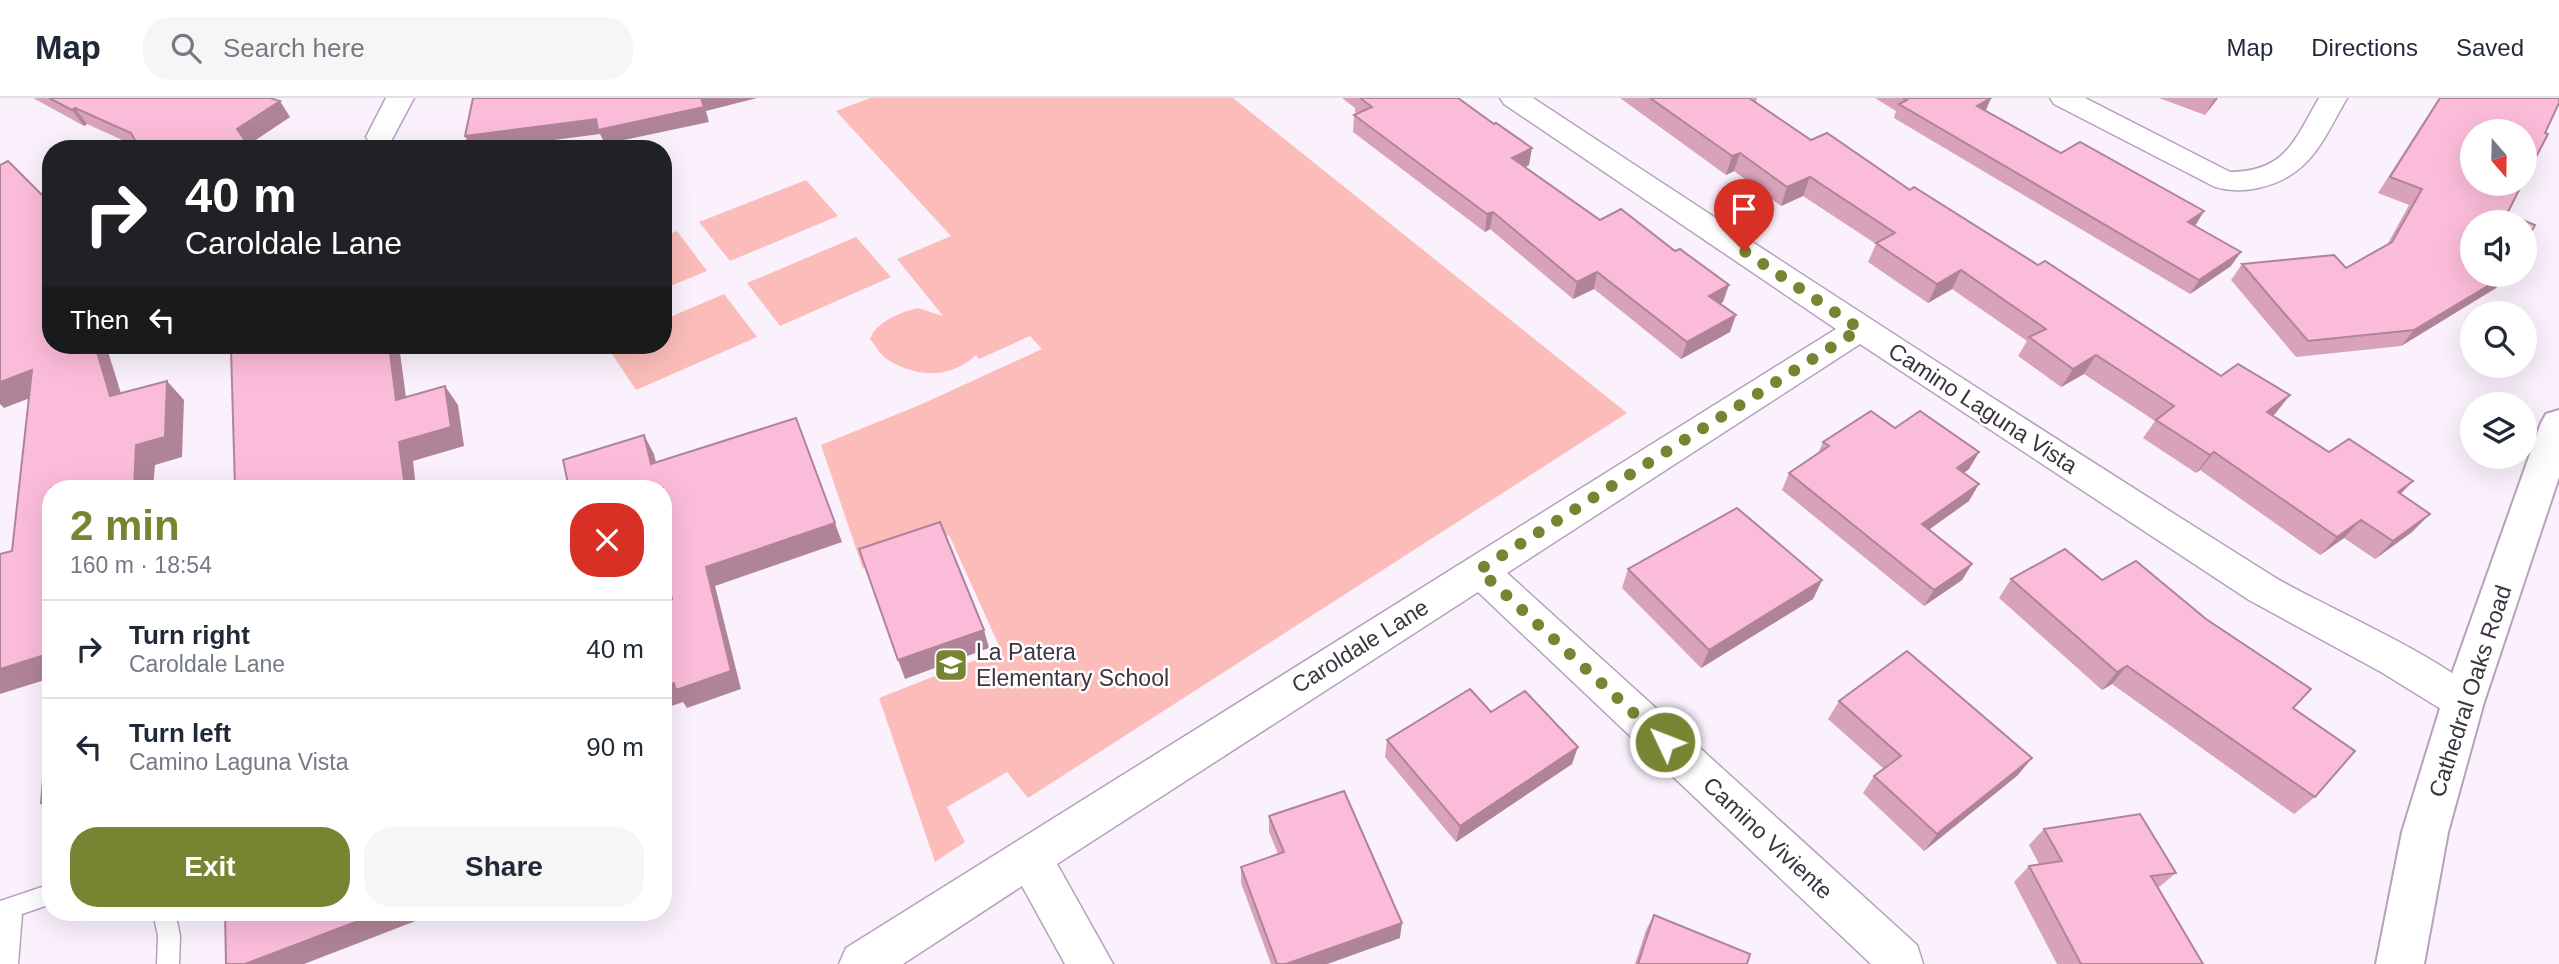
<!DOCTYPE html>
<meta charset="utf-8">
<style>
:root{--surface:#fff;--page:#f6f6f7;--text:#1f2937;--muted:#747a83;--line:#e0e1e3;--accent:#788431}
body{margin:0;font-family:Arial,sans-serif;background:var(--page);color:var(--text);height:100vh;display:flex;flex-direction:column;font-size:26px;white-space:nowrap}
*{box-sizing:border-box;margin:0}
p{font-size:23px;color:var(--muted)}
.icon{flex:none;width:38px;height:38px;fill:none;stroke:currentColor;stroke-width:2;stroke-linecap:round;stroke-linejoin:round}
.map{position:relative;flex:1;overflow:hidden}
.side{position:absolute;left:42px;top:382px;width:630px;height:441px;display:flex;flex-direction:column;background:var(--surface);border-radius:28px;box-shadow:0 7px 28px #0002}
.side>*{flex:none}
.guide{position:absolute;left:42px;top:42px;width:630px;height:214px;border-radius:28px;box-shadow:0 7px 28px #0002;background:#202124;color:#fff;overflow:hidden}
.needle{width:46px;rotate:160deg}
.tools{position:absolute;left:2460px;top:21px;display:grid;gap:14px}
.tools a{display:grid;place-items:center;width:77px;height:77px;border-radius:50%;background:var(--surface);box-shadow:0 7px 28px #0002;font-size:35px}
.pin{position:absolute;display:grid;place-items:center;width:60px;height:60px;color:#fff;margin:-72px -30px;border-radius:50% 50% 50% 0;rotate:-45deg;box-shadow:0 0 7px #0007}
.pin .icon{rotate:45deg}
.me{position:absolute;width:77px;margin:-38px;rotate:313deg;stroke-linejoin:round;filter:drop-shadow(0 0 5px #0008)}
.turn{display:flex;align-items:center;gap:24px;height:147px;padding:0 28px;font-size:32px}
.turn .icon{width:91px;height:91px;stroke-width:2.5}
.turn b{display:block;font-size:49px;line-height:60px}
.then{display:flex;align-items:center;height:66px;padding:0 28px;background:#0003;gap:14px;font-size:26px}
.round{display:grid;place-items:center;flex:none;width:74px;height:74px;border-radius:28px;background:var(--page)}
.overview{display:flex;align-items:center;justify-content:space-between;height:119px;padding:0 28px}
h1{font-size:42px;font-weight:700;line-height:52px;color:var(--accent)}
.cta{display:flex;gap:14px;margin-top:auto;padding:14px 28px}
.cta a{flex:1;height:80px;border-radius:28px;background:var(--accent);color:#fff;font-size:28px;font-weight:700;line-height:80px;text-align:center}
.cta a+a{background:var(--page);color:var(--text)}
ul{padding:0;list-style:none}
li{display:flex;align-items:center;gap:21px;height:98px;padding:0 28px;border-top:2px solid var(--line)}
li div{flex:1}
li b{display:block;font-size:26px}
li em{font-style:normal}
header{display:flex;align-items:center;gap:42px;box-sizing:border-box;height:98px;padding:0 35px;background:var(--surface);border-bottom:2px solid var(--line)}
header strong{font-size:33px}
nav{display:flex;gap:38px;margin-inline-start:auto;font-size:24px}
.search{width:490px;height:63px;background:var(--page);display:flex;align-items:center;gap:18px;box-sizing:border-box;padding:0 24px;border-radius:28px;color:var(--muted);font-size:26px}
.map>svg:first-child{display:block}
.green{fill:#fcbdba}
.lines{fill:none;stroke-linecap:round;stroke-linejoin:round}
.service-casing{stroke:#b6a1bd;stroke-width:3}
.minor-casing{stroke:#b6a1bd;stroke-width:3}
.secondary-casing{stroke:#b6a1bd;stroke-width:4}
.service{fill:#fff;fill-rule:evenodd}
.minor{fill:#fff;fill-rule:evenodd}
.secondary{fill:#fff;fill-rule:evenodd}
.wall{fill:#d8a2bb}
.shaded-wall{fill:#b08498}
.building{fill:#fbbcd9;stroke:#b08498;stroke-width:2}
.route{stroke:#788431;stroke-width:12;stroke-dasharray:0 21.6}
.labels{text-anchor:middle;stroke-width:5;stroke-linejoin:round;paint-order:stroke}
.street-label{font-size:23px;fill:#3d3440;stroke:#fff}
.poi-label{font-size:23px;fill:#3d3440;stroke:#fff;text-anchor:start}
</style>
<header>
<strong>Map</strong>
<div class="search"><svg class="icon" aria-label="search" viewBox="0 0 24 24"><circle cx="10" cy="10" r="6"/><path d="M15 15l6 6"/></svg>Search here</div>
<nav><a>Map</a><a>Directions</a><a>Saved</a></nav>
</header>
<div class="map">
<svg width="2559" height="866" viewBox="0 0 2559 866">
<rect width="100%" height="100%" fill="#faf1fd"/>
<g class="green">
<path d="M 870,0 L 1233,0 L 1627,315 L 1028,700 L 1007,674 L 947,709 L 965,744 L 935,764 L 879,600 L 1001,552 L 949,437 L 863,471 L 821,347 L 922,306 L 1042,251 L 1030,238 L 979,261 L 976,257 C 950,281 918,280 888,262 C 880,257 876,248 870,241 C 876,223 902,214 918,210 L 943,218 L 897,161 L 951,138 L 836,13 Z"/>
<path d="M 806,82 L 838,118 L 730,163 L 699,124 Z"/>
<path d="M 677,133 L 707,173 L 663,191 L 663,139 Z"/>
<path d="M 856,139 L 891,179 L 780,228 L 747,185 Z"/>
<path d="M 724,196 L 757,239 L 636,292 L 606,247 L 663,247 L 663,222 Z"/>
</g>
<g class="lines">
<defs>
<g id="service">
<path d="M 51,786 L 51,806 L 22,816 L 18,866 L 0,866 L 0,803 Z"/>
<path d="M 153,814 L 175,814 L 180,838 L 179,866 L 157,866 L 158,838 Z"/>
</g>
<g id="minor">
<path d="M 386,0 L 414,0 L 390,45 L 380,48 L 370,45 L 366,39 Z"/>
<path d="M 1500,0 L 1533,0 C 1777,161 2023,321 2271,477 C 2313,504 2466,568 2483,604 L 2477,616 L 2463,621 L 2449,616 L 2381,574 L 2249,502 L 1860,246 L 1507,475 L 1917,847 L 1923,866 L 1871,866 L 1478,494 L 1057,766 L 1113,866 L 1065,866 L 1022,788 L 903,866 L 839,866 L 846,850 L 1836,231 L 1504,6 Z"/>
<path d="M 2050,0 L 2085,0 L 2230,74 C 2286,73 2294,43 2319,0 L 2347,0 C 2323,42 2310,79 2258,90 C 2244,93 2229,93 2215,89 L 2054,6 Z"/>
</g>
<path id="secondary" d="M 2559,312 L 2559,379 L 2484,604 L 2448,734 L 2424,866 L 2376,866 L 2402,734 L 2442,604 L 2541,325 L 2546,316 Z"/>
</defs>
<use href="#service" class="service-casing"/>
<use href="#minor" class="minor-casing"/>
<use href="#secondary" class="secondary-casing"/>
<use href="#service" class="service"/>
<use href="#minor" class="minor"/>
<use href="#secondary" class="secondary"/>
</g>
<g class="wall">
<path d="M 33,0 L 270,0 L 290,19 L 248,47 L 140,50 L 87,26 L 84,28 Z"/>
<path d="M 1342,0 L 1458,0 L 1529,67 L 1525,69 L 1600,122 L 1723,204 L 1720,206 L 1730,234 L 1681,261 L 1594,191 L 1573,201 L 1490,131 L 1485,134 L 1353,34 L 1354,17 L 1357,16 L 1355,14 L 1355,10 Z"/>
<path d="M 1620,0 L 1757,0 L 1756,4 L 1811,42 L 1910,92 L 2038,167 L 2221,278 L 2290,297 L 2272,318 L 2329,354 L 2401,396 L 2412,434 L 2375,461 L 2344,440 L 2320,457 L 2200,372 L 2196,375 L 2143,340 L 2155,323 L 2084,276 L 2061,289 L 2018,258 L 2027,243 L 1952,191 L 1928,205 L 1868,164 L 1876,146 L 1803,98 L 1781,108 L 1734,73 L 1726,77 Z"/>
<path d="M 1875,0 L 1991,0 L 1986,12 L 2061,55 L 2204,113 L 2195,128 L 2231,168 L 2190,196 L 1894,20 L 1896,13 Z"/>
<path d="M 2159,0 L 2218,0 L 2205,17 Z"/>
<path d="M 2439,0 L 2559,0 L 2507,116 L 2506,177 L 2508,177 L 2496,190 L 2401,248 L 2296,259 L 2231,182 L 2242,166 L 2346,170 L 2387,147 L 2409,107 L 2378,95 Z"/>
<path d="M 1895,330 L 1979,354 L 1969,371 L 1964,375 L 1969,403 L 1928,432 L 1972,466 L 1962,482 L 1924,508 L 1782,392 L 1789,375 L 1818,356 L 1823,344 Z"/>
<path d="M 1628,471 L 1822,482 L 1813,501 L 1701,570 L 1622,490 Z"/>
<path d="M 2011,481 L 2102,482 L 2293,610 L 2315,699 L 2294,716 L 2112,586 L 2102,592 L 1999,500 Z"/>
<path d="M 1839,603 L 2018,677 L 1924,753 L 1863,695 L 1874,678 L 1884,671 L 1828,621 Z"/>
<path d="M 1491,614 L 1572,666 L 1456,744 L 1385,659 L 1387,642 Z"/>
<path d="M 1269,718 L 1400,840 L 1327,866 L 1271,866 L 1241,785 L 1241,769 L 1278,756 L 1269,734 Z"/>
<path d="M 2044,731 L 2176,775 L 2158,790 L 2203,866 L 2057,866 L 2014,784 L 2029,768 L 2039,766 L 2029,747 Z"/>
<path d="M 1654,817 L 1747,866 L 1635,866 L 1646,832 Z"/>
</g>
<g class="shaded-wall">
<path d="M 701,0 L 757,0 L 706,13 L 709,24 L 605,46 L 600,36 L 486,51 L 471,51 L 465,38 Z"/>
<path d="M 1991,0 L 1985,14 L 1977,8 Z"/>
<path d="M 2216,0 L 2218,0 L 2205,17 L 2213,3 Z"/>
<path d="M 280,3 L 290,19 L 248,47 L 237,31 Z"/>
<path d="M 75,10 L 87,26 L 84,28 L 72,12 Z"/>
<path d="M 1532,50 L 1529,67 L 1509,77 L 1512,60 Z"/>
<path d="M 1740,55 L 1734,73 L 1726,77 L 1732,58 Z"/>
<path d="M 1810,79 L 1803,98 L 1781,108 L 1787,89 Z"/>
<path d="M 2204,113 L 2195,128 L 2188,124 Z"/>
<path d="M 1493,114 L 1490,131 L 1485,134 L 1487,116 Z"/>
<path d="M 2241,154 L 2231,168 L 2190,196 L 2199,182 Z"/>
<path d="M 1961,172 L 1952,191 L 1928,205 L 1937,186 Z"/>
<path d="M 1597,174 L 1594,191 L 1573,201 L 1577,184 Z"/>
<path d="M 2506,177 L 2508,177 L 2496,190 L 2401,248 L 2414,232 Z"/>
<path d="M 1729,187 L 1723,204 L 1704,215 L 1709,198 Z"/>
<path d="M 1736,217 L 1730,234 L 1681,261 L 1687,244 Z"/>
<path d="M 95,247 L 106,247 L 128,318 L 110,298 Z"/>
<path d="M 389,247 L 399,247 L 409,322 L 396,302 Z"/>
<path d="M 2096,257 L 2084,276 L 2061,289 L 2073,271 Z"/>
<path d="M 32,272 L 51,292 L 4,310 L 0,306 L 0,284 Z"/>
<path d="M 167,283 L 184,302 L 182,359 L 155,367 L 153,390 L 134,390 L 136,347 Z"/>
<path d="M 445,288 L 458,307 L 464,348 L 413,363 L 416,390 L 405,390 L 399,344 Z"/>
<path d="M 2290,297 L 2275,316 L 2253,333 L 2267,314 Z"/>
<path d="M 796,320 L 842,444 L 715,488 L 741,591 L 687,610 L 683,604 L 663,611 L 663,589 L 706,469 Z"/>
<path d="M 644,337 L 654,356 L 661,385 L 651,366 Z"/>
<path d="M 1979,354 L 1969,371 L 1947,387 L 1957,370 Z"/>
<path d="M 2214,354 L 2200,372 L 2196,375 L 2210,357 Z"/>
<path d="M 2413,383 L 2396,401 L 2398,394 Z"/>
<path d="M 642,386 L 645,390 L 628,390 Z"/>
<path d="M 1979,386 L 1969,403 L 1913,443 L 1922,426 Z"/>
<path d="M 2430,416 L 2412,434 L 2375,461 L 2393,443 Z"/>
<path d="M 2361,422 L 2344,440 L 2320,457 L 2337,439 Z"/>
<path d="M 1972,466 L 1962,482 L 1924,508 L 1934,492 Z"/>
<path d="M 1822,482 L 1813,501 L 1701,570 L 1709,552 Z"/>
<path d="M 984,532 L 989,550 L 905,581 L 898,562 Z"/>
<path d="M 51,555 L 51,580 L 0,596 L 0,571 Z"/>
<path d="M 2127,568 L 2112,586 L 2102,592 L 2117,574 Z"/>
<path d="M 1578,649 L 1572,666 L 1456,744 L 1460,728 Z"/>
<path d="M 2032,660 L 2018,677 L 1924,753 L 1937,736 Z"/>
<path d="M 51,702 L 51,712 L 41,705 Z"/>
<path d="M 382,814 L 439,814 L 304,866 L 245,866 Z"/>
<path d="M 1402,825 L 1400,840 L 1327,866 L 1286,866 Z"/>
</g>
<g class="building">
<path d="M 49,0 L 270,0 L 280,3 L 237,31 L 251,51 L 140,51 L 131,35 L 75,10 L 72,12 Z"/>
<path d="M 473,0 L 701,0 L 704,9 L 598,32 L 596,21 L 465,38 Z"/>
<path d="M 1360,0 L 1458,0 L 1494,26 L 1496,25 L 1532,50 L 1512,60 L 1600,122 L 1621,111 L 1675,153 L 1680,151 L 1729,187 L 1709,198 L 1736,217 L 1687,244 L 1597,174 L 1577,184 L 1493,114 L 1487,116 L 1354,17 L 1372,9 Z"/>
<path d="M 1650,0 L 1749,0 L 1811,42 L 1827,35 L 1910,92 L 1914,89 L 2038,167 L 2045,163 L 2221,278 L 2238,266 L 2290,297 L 2267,314 L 2329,354 L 2349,341 L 2413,383 L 2398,394 L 2430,416 L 2393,443 L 2361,422 L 2337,439 L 2214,354 L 2210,357 L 2156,322 L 2174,308 L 2096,257 L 2073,271 L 2029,239 L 2046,231 L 1961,172 L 1937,186 L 1876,145 L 1895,135 L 1810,79 L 1787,89 L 1740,55 L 1732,58 Z"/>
<path d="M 1903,0 L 1991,0 L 1977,8 L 2061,55 L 2080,44 L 2204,113 L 2188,124 L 2241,154 L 2199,182 L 1899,6 L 1907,2 Z"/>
<path d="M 2440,0 L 2559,0 L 2559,5 L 2545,35 L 2548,36 L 2525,80 L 2525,33 L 2473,33 L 2473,86 L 2522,86 L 2507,116 L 2535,127 L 2525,145 L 2525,124 L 2473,124 L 2473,177 L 2506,177 L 2414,232 L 2308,243 L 2242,166 L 2334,157 L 2346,170 L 2392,144 L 2422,91 L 2390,79 Z"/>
<path d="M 8,63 L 51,106 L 51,247 L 95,247 L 110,298 L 167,283 L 165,339 L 136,347 L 134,390 L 51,390 L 51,555 L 0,571 L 0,456 L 12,453 L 32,272 L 0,284 L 0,67 Z"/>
<path d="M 248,247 L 389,247 L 396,302 L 445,288 L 451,329 L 399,344 L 405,390 L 235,390 L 231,251 Z"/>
<path d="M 1871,313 L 1895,330 L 1920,313 L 1979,354 L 1957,370 L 1979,386 L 1922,426 L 1972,466 L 1934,492 L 1789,375 L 1829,348 L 1823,344 Z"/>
<path d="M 796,320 L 835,425 L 706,469 L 731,573 L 676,592 L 674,585 L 663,589 L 663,504 L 672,501 L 663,466 L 663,390 L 644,390 L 642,386 L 628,390 L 569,390 L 563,362 L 644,337 L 651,366 Z"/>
<path d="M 1737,410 L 1822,482 L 1709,552 L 1628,471 Z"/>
<path d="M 940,424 L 984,532 L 898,562 L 859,451 Z"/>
<path d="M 2065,451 L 2102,482 L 2136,463 L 2206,521 L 2311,591 L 2293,610 L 2355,653 L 2315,699 L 2127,568 L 2117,574 L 2011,481 Z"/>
<path d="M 1907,553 L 2032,660 L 1937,736 L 1874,678 L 1901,658 L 1839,603 Z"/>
<path d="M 51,587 L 51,702 L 41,705 Z"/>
<path d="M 1470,591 L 1491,614 L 1525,593 L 1578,649 L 1460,728 L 1387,642 Z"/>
<path d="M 1344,693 L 1402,825 L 1286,866 L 1277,866 L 1241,769 L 1284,754 L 1269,718 Z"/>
<path d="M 2140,716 L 2176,775 L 2151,778 L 2203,866 L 2081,866 L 2029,768 L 2062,763 L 2044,731 Z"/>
<path d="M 225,814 L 382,814 L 245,866 L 226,866 Z"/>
<path d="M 1654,817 L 1750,856 L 1747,866 L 1638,866 Z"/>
</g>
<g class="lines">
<path class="route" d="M 1665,644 L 1479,472 L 1860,231 L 1744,153"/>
</g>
<defs>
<symbol id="school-square" viewBox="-11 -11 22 22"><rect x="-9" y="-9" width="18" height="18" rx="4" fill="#788431" stroke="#fff"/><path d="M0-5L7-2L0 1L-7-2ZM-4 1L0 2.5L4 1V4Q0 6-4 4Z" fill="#fff"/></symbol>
</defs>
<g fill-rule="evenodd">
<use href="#school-square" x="932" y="548" width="38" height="38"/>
</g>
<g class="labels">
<g class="street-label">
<text transform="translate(1983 310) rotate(33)" y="8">Camino Laguna Vista</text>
<text transform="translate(1360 548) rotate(-32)" y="8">Caroldale Lane</text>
<text transform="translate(2470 593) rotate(-72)" y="8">Cathedral Oaks Road</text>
<text transform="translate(1768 740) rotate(43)" y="8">Camino Viviente</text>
</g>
<g class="poi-label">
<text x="976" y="562">La Patera<tspan x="976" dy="26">Elementary School</tspan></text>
</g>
</g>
</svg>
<div class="tools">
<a><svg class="needle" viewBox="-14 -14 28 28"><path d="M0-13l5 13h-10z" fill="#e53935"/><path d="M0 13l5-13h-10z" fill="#747a83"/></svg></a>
<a><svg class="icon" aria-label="sound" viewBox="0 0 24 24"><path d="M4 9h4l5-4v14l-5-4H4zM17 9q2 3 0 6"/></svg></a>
<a><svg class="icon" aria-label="search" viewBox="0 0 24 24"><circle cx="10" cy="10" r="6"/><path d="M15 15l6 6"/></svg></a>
<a><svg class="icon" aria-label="layers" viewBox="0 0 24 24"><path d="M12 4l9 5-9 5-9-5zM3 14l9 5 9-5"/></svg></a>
</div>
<div class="pin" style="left:1744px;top:153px;background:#d93025"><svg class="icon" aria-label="arrive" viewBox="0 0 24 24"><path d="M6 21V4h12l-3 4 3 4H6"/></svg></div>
<svg class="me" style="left:1665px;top:644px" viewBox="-20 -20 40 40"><circle r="17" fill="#788431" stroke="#fff" stroke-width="3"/><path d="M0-11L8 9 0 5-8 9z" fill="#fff"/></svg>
<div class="guide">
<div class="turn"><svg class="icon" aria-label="right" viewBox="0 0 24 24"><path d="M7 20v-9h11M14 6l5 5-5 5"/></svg><div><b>40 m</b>Caroldale Lane</div></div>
<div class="then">Then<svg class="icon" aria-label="left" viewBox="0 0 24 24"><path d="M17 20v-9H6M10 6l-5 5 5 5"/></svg></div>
</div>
<section class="side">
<div class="overview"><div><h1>2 min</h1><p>160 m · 18:54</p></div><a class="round" style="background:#d93025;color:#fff"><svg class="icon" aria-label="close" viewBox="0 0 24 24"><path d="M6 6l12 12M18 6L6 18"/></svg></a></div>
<ul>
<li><svg class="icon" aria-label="right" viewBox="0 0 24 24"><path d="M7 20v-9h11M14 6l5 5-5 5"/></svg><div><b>Turn right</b><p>Caroldale Lane</p></div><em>40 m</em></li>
<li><svg class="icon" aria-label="left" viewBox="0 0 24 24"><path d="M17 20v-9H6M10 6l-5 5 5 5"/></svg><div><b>Turn left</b><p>Camino Laguna Vista</p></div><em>90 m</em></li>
</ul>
<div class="cta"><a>Exit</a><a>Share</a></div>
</section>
</div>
